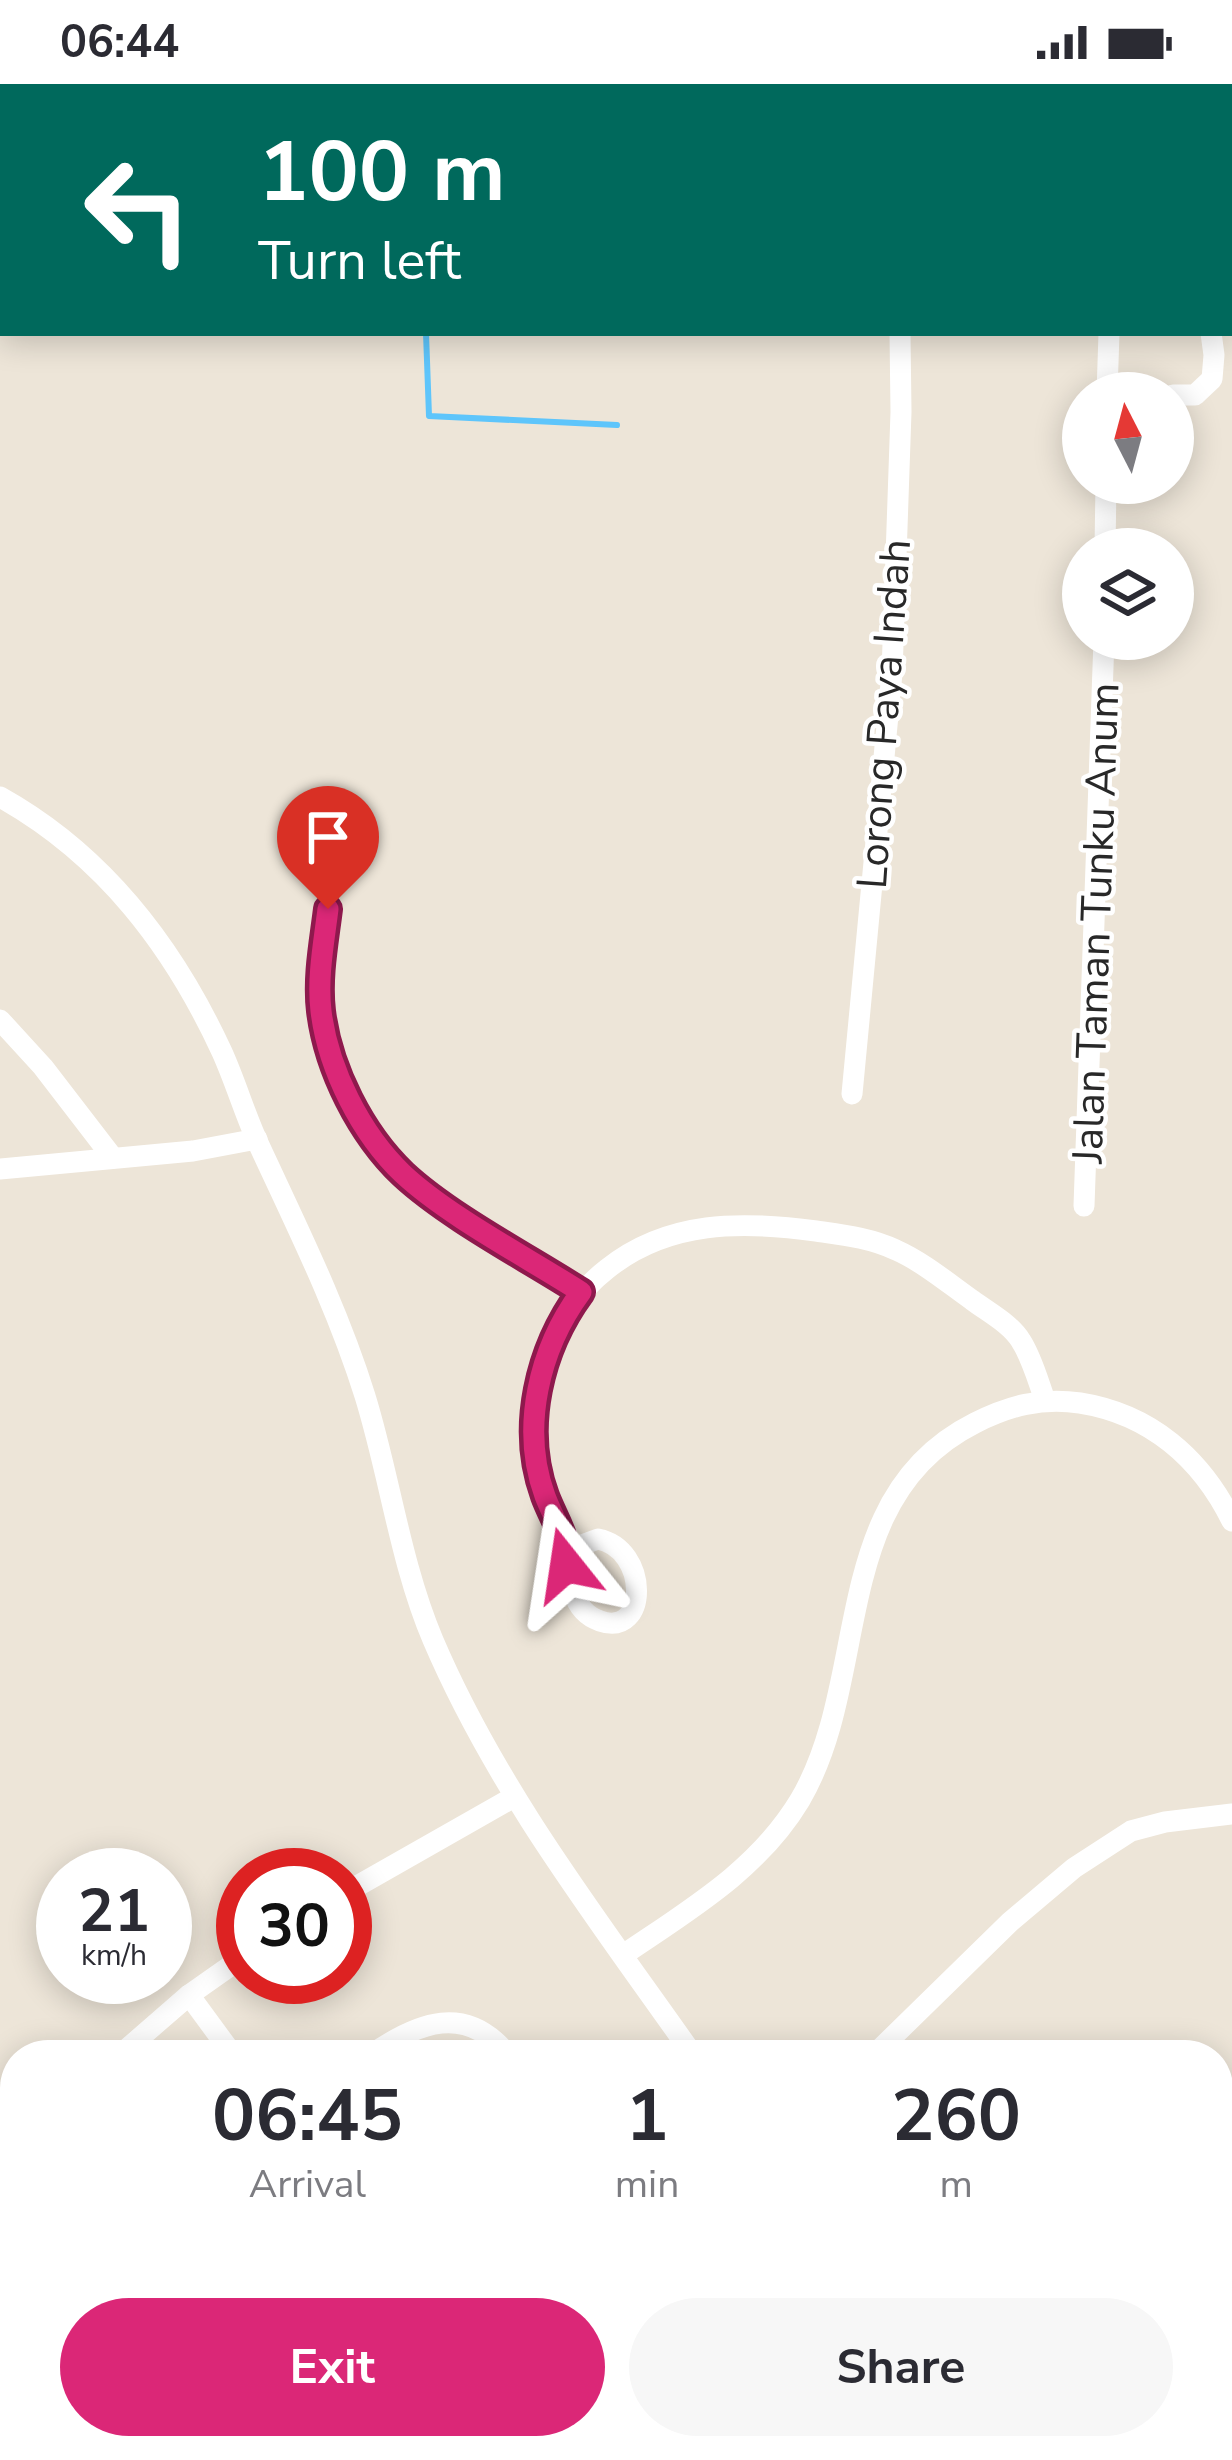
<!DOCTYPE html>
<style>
:root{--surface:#fff;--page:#f7f7f7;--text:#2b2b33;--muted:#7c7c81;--accent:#db2777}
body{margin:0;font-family:"Nunito Sans",sans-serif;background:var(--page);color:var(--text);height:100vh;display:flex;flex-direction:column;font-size:45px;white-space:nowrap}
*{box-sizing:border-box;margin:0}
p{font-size:39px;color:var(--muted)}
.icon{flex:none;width:66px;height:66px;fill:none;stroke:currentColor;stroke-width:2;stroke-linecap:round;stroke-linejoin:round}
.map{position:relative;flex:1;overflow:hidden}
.sheet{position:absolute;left:0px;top:1956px;width:1233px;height:420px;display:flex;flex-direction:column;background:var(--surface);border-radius:48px 48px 0 0;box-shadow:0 6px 30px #0003}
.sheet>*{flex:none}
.hud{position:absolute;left:0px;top:0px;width:1233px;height:252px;box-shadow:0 6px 30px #0003;background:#00695c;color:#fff;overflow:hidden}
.needle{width:78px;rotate:354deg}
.tools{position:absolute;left:1062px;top:288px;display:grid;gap:24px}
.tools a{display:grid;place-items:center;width:132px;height:132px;border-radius:50%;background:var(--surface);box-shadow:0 6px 30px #0003;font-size:60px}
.speed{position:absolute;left:36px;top:1764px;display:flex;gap:24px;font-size:60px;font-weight:700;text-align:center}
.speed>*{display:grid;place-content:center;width:156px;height:156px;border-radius:50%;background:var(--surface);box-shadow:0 6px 30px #0003;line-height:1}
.speed small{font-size:30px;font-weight:400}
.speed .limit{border:18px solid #d22;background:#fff;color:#111}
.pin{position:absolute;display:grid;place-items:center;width:102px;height:102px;color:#fff;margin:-123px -51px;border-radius:50% 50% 50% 0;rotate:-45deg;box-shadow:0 0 12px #0007}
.pin .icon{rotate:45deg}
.me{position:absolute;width:132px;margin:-66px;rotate:345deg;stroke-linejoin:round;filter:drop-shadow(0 0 9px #0008)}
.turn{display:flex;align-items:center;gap:42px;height:252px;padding:0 60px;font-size:54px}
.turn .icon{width:156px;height:156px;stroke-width:2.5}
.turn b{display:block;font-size:84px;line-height:102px}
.eta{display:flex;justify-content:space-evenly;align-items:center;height:204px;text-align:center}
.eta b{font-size:72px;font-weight:700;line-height:84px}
.cta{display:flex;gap:24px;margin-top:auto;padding:24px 60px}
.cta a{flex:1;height:138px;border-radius:72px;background:var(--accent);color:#fff;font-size:48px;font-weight:700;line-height:138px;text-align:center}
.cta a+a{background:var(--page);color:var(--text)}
.status{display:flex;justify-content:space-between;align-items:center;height:84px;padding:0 60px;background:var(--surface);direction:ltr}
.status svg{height:33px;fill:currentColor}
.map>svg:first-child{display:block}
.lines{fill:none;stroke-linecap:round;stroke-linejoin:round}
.stream{stroke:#5ec5fb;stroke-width:6}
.path{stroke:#cbcbcb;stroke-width:3;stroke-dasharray:9 6;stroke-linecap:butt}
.street{stroke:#fff;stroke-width:21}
.route-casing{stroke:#8e194d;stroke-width:30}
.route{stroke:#db2777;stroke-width:21}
.labels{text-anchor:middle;stroke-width:9;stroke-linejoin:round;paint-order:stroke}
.street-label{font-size:42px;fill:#282828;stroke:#fff}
</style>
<div class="status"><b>06:44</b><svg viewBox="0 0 49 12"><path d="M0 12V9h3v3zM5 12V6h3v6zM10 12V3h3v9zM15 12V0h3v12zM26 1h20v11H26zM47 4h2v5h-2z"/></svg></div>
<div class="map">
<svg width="1232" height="2376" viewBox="0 0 1232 2376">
<rect width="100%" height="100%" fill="#ede5d8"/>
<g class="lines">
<g class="stream">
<path d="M 0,174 L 3,174"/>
<path d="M 426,249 L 429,332 L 617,341"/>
</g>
<path class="path" d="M 1230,28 L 1232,28"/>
<g class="street">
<path d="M 229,0 L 325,3"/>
<path d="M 343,0 L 344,3"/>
<path d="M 507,0 L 508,3"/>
<path d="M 773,0 L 773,3"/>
<path d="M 0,54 L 3,54"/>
<path d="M 1230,114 L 1232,114"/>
<path d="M 1107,309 L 1109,249"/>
<path d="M 1173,311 L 1195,311 L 1212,295 L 1214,271 L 1211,249"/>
<path d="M 1105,465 L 1106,399"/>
<path d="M 0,713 C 104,771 173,862 222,968 C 236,999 245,1031 259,1061 C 297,1143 338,1225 365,1312 C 390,1393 400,1478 433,1556 C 498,1708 599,1837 693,1971"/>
<path d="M 328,825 L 321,924 L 336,987 L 363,1036 L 390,1075 L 419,1103 L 581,1208"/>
<path d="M 0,936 L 43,983 L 113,1074"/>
<path d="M 852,1010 L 892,589 L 901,328 L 900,249"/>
<path d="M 0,1085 L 193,1067 L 257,1055"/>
<path d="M 1084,1122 L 1104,555"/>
<path d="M 568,1466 L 598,1455 C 649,1465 649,1554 600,1537 C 570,1527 569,1492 568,1468 C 567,1446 547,1422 542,1400 C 523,1323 543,1235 607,1185 C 668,1136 742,1137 816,1147 C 844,1151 871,1154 896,1166 C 923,1178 948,1199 972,1216 C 988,1228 1011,1240 1021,1257 C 1032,1274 1038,1297 1045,1316"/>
<path d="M 345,1809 L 514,1713"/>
<path d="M 623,1871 C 689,1826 758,1786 800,1716 C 872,1594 827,1413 975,1339 C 1009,1322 1041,1313 1080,1319 C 1150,1330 1201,1374 1232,1437"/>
<path d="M 189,1911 L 233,1971"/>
<path d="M 120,1971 L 189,1911 L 243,1873"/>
<path d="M 371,1971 C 418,1938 466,1919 508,1971"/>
<path d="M 874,1971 L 1010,1838 L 1074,1784 L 1131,1747 L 1165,1738 L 1232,1730"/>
<path d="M 0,2092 L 15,2077"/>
<path d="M 513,2361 C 540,2376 574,2371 603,2361"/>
<path d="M 917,2361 L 922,2376"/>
<path d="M 1040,2376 L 1140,2370 L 1181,2376"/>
</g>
</g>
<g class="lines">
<defs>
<path id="route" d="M 328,825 C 324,858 317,893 321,927 C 328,985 361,1050 403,1090 C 448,1132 528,1174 581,1208 C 539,1265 520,1344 545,1412 C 554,1436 569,1456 566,1481"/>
</defs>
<use href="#route" class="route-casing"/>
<use href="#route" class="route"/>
</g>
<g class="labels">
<g class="street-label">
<text transform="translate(883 630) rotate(-86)" y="15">Lorong Paya Indah</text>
<text transform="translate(1095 839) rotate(-88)" y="15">Jalan Taman Tunku Anum</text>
</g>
</g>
</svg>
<div class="tools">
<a><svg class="needle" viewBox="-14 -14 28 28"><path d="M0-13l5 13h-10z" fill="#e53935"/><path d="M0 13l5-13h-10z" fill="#7c7c81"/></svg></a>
<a><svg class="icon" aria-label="layers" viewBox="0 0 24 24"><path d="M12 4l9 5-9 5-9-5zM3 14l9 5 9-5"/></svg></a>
</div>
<div class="speed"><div>21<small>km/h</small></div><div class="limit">30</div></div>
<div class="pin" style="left:328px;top:825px;background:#d93025"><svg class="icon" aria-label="arrive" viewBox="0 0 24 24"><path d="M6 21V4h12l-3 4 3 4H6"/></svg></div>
<svg class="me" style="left:566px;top:1481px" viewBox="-20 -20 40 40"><path d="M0-17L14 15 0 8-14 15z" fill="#db2777" stroke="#fff" stroke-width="4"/></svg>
<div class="hud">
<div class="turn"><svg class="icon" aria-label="left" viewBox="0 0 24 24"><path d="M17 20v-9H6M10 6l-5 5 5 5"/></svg><div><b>100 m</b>Turn left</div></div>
</div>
<section class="sheet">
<div class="eta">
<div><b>06:45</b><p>Arrival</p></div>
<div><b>1</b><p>min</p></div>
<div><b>260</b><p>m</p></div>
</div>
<div class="cta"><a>Exit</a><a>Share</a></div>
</section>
</div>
